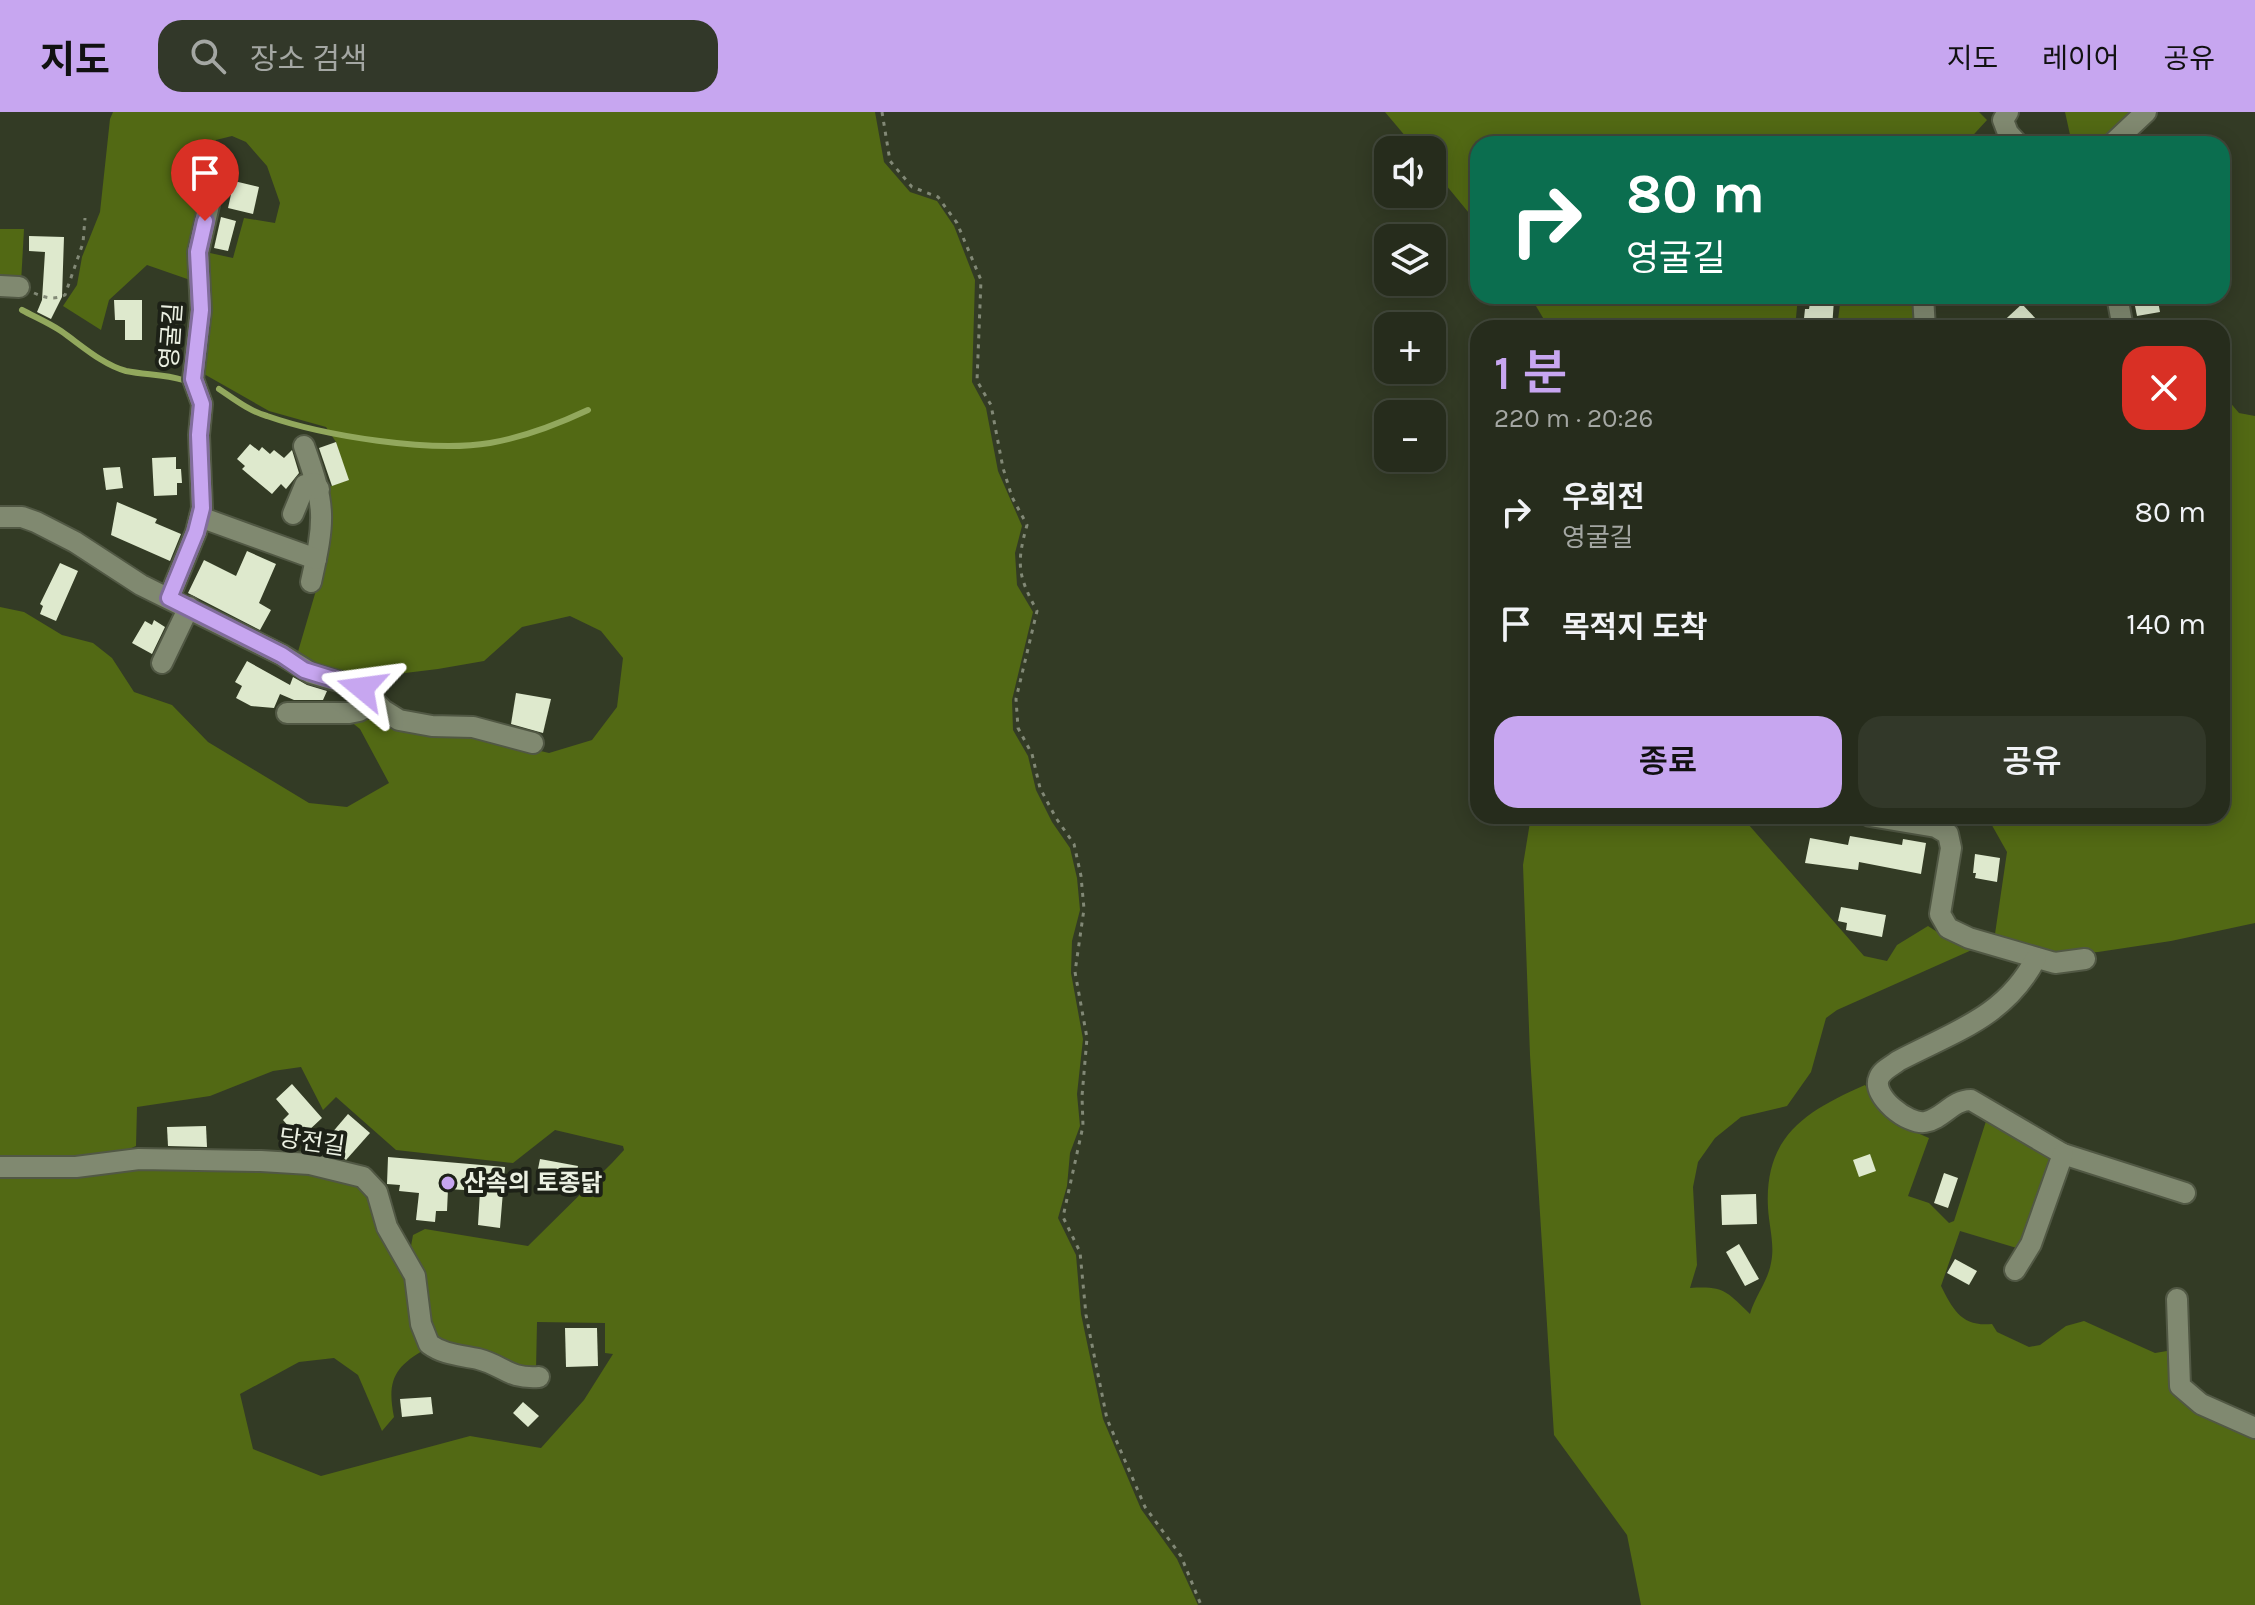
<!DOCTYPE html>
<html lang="ko">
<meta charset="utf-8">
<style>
:root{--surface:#262c1c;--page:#323829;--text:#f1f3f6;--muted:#a4a7a3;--line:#42483b;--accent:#c7a6f0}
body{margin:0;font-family:Karla,"Noto Sans KR",sans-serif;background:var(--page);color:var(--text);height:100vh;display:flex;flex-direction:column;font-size:30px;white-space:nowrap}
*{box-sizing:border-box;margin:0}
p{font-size:26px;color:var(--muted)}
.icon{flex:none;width:44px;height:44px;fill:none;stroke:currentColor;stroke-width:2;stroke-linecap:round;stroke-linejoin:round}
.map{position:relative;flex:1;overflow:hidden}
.details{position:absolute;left:1470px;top:208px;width:760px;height:504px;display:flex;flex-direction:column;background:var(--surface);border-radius:24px;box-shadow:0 4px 20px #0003,0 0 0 2px var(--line)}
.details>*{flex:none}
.guide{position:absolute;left:1470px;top:24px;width:760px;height:168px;border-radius:24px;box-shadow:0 4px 20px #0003,0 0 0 2px var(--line);background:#0b6e4f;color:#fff;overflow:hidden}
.buttons{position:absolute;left:1374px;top:24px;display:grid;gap:16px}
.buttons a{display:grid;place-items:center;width:72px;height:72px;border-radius:16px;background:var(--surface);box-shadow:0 4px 20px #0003,0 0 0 2px var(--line);font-size:40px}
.pin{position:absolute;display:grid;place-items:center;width:68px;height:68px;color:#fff;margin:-82px -34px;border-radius:50% 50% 50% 0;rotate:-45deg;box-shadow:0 0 8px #0007}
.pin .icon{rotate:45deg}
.me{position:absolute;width:88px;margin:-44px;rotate:286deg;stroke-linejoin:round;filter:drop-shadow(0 0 6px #0008)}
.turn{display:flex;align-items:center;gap:28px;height:168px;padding:0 24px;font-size:36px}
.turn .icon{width:104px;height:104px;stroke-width:2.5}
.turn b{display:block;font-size:56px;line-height:68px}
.round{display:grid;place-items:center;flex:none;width:84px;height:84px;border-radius:24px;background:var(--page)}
.headline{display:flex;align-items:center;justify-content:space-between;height:136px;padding:0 24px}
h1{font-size:48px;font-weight:600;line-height:60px;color:var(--accent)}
.action{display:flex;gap:16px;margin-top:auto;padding:16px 24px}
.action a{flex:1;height:92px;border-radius:24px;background:var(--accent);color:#111;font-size:32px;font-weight:600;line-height:92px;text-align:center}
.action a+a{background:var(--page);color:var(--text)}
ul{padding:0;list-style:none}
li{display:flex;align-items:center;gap:24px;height:112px;padding:0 24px}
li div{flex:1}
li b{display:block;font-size:30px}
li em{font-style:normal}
header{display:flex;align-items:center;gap:48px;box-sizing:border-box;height:112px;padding:0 40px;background:var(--accent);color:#111}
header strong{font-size:38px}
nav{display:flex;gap:44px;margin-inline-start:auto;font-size:28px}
.search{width:560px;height:72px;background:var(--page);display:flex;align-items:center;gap:20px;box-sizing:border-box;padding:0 28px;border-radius:24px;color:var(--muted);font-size:30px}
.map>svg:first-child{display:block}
.green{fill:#526914}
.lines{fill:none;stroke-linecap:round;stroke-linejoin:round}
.stream{stroke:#92a85d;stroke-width:6}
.building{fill:#dee9cd}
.minor-casing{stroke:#515844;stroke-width:24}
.path{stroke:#828976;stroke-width:3;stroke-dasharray:4 6;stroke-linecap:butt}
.minor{stroke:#808970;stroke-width:20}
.route-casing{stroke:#816c9c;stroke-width:20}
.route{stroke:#c7a6f0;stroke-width:14}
.poi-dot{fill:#c7a6f0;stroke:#1d2117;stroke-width:3}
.labels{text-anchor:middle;stroke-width:8;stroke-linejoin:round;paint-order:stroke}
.street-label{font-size:24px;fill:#ebf0e2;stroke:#1d2117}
.poi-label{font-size:24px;font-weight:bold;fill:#ebf0e2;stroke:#1d2117;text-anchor:start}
</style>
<header>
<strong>지도</strong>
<div class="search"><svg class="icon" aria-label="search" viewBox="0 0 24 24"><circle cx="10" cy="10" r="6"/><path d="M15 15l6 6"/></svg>장소 검색</div>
<nav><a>지도</a><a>레이어</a><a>공유</a></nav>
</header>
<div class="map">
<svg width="2255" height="1493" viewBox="0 0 2255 1493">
<rect width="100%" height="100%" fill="#333b25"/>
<g class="green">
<path d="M 113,0 L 875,0 L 884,50 L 910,80 L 937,89 L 954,114 L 975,168 L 972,270 L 986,296 L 998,359 L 1022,414 L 1015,441 L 1017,473 L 1033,500 L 1012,588 L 1013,618 L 1028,644 L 1036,678 L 1052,710 L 1070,736 L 1077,766 L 1080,798 L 1072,829 L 1071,861 L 1083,927 L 1077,982 L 1080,1014 L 1070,1041 L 1067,1074 L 1058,1106 L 1076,1143 L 1081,1202 L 1103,1307 L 1141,1397 L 1177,1447 L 1198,1493 L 0,1493 L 0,1061 L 115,1055 L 292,1056 L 360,1068 L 405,1153 L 426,1237 C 393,1255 387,1270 394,1305 L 382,1319 L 358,1263 L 334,1246 L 299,1250 L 240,1282 L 253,1337 L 321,1364 L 470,1324 L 541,1336 L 584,1288 L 613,1242 L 605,1241 L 605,1211 L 537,1210 L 536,1258 C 505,1257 454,1239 431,1220 L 419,1150 L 411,1134 L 413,1123 L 425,1117 L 528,1134 L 612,1051 L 624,1038 L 623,1034 L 555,1018 L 513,1051 L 396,1038 L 336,985 L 323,998 L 301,955 L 273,959 L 210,984 L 137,995 L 136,1034 L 116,1043 L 0,1051 L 0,495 L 24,500 L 62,523 L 93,531 L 112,546 L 134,580 L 172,593 L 208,630 L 309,691 L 347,695 L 389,671 L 360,617 L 350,609 L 379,607 L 470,622 L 549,641 L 592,628 L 617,595 L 623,546 L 601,519 L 570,504 L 522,515 L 484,549 L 438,557 L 372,565 L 338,560 L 297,543 L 317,475 L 325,376 L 348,368 L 336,330 L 326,315 L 269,299 L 204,262 L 210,186 L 206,160 L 210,141 L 233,146 L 244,106 L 275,111 L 280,91 L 267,54 L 246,30 L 232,24 L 216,28 L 203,89 L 193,169 L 147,153 L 109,188 L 101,218 L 63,194 L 77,173 L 82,145 L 100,100 L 110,7 Z"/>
<path d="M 1385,0 L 1979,0 L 1987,8 L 1965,32 L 1925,32 L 1924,22 L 1913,32 L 1478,32 L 1478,112 L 1432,56 L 1432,38 L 1417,38 Z"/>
<path d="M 2065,0 L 2132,0 L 2096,32 L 2072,32 Z"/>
<path d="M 0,117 L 24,117 L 21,171 L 0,168 Z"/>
<path d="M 1530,184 L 1798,184 L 1795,216 L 1549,216 Z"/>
<path d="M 1841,184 L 1911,186 L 1916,190 L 1919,216 L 1837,216 Z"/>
<path d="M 2222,281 L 2239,301 L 2255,304 L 2255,811 L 2171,829 L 2098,840 L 2054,843 L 1995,822 L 2007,740 L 1989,708 L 1990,704 L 2222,704 Z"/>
<path d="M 1531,704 L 1741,704 L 1864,844 L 1887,849 L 1897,833 L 1928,814 L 1948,827 L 1974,837 L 1837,898 L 1826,906 L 1811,960 L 1787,994 L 1741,1005 L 1715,1026 L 1698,1050 L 1693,1075 L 1697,1153 L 1690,1176 C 1724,1174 1726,1179 1750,1202 C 1755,1184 1768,1169 1771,1151 C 1775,1133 1769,1114 1768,1096 C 1764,1024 1806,999 1865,973 C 1885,1000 1897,1013 1929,1026 L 1908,1084 L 1929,1091 L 1949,1111 L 1954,1109 L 1987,1006 L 2048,1044 L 2051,1048 L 2020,1137 L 1960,1119 L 1941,1174 C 1953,1198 1962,1215 1992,1212 L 1997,1220 L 2029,1235 L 2040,1233 L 2066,1214 L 2084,1209 L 2155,1241 L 2167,1239 L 2169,1269 L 2177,1283 L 2255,1324 L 2255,1493 L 1641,1493 L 1627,1423 L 1554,1323 L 1530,943 L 1523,753 Z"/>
</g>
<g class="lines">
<g class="stream">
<path d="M 22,198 C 35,205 49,211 61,219 C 81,233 103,253 126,259 C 145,263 164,262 183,268"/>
<path d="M 219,277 C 234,287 249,299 267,304 C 324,324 431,341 490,331 C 525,325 556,313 588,298"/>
</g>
</g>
<g class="building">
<path d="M 234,69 L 259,75 L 253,102 L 228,96 Z"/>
<path d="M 221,105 L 236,109 L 228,139 L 214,136 Z"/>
<path d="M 29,124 L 64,125 L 62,185 L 51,207 L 37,200 L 42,188 L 45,140 L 29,139 Z"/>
<path d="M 2133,184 L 2157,184 L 2160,200 L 2137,204 Z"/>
<path d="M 1811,185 L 1834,188 L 1832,216 L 1803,216 L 1805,197 L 1809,197 Z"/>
<path d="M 114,188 L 142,188 L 142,228 L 125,228 L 125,208 L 115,208 Z"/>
<path d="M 2022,192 L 2038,209 L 2031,216 L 1996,216 Z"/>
<path d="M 336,330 L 349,368 L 332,374 L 319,336 Z"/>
<path d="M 250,332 L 259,339 L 262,335 L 270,342 L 274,338 L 284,346 L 292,338 L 299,361 L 286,377 L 281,372 L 272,382 L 242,357 L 245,354 L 237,347 Z"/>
<path d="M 176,345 L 176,357 L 181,357 L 182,371 L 177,371 L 177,383 L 154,384 L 152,346 Z"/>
<path d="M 120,355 L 123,376 L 106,378 L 103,356 Z"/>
<path d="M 117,390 L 157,407 L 155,411 L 181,422 L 170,449 L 111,423 Z"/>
<path d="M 247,439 L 276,452 L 259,491 L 271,498 L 260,518 L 188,481 L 204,448 L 236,464 Z"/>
<path d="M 60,451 L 78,459 L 56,509 L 40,502 L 43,494 L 40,492 Z"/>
<path d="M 154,508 L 165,515 L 152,542 L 132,531 L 145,509 L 152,513 Z"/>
<path d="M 247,549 L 290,573 L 293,565 L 307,573 L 327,579 L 323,588 L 294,588 L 280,582 L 274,596 L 251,594 L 236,586 L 242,574 L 235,570 Z"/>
<path d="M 516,581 L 551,587 L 543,621 L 511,612 Z"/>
<path d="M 1850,724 L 1902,733 L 1903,727 L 1926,731 L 1921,762 L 1859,750 L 1858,758 L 1805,751 L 1810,726 L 1848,733 Z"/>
<path d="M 1975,742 L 2000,746 L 1997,770 L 1975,766 L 1976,761 L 1973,761 Z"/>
<path d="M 1841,795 L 1886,803 L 1882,825 L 1846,818 L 1847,811 L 1838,809 Z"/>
<path d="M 292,972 L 322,1006 L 307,1020 L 303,1016 L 296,1023 L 283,1008 L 289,1002 L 276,987 Z"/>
<path d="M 348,1002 L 370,1021 L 346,1048 L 325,1029 Z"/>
<path d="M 206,1014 L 207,1035 L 168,1034 L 167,1015 Z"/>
<path d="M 1870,1042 L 1876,1059 L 1859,1065 L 1853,1048 Z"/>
<path d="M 388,1045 L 505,1055 L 500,1116 L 478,1113 L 480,1079 L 448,1077 L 447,1099 L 436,1099 L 435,1110 L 416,1108 L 419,1081 L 399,1079 L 400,1073 L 387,1072 Z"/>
<path d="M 540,1047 L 578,1054 L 575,1069 L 537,1062 Z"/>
<path d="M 1944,1061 L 1958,1066 L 1948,1096 L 1934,1091 Z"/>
<path d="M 1756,1082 L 1757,1112 L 1722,1113 L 1721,1083 Z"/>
<path d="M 1739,1132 L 1759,1167 L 1745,1174 L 1726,1140 Z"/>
<path d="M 1955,1147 L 1977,1159 L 1969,1173 L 1947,1161 Z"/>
<path d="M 565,1216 L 597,1216 L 598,1254 L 566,1255 Z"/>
<path d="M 431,1285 L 433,1302 L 402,1305 L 400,1287 Z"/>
<path d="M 523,1290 L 539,1304 L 528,1315 L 513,1301 Z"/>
</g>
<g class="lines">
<defs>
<g id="minor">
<path d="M 2008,0 L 2003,8 L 2008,21 L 2018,32"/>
<path d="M 2112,32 L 2146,0"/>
<path d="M 0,174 L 19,175"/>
<path d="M 1923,184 L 1925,216"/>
<path d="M 2117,184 L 2123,216"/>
<path d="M 304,334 C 326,395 325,407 311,470"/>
<path d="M 293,402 L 305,373 L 314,371 L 319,377"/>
<path d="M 0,405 L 22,405 L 36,410 L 75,430 L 141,473 L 282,543 L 311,561 L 362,576 L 383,598 L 399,608 L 432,614 L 473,615 L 533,631"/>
<path d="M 200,405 L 316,447"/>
<path d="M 169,486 L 196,420 L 202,396 L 199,323 L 202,292 L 193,267 L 201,198 L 198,140 L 209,93"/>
<path d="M 162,551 L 189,495"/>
<path d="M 287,601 L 349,601 L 359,599 L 375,589"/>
<path d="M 1870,704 L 1936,715 L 1948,722 L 1951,736 L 1940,802 L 1948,816 L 1969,826 L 2055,851 L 2085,847"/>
<path d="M 2036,846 C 2006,905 1953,920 1898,949 C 1892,954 1882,958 1879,966 C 1871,984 1908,1013 1925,1010 C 1943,1007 1952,988 1971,988 L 2063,1042 L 2185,1081"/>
<path d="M 0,1055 L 76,1055 L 139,1047 L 261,1049 L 310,1052 L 363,1065 L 377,1080 L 387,1115 L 415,1164 L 421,1212 L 429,1232 C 444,1243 460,1243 478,1247 C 505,1254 507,1267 539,1265"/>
<path d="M 2015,1158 L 2031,1132 L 2063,1042"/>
<path d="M 2177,1187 L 2180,1274 L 2201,1292 L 2255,1316"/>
</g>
</defs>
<use href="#minor" class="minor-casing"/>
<g class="path">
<path d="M 882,0 L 890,49 L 912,75 L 938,85 L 957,111 L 981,168 L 977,269 L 991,293 L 1003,356 L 1012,385 L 1027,413 C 1016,452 1018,464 1037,499 L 1016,587 L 1018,616 L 1032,642 L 1040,676 L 1056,706 L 1074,732 L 1081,764 L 1084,797 L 1075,860 L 1087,926 L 1082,984 L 1083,1014 L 1063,1105 L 1080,1140 L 1086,1203 L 1107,1307 L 1145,1395 L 1181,1444 L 1201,1493"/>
<path d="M 34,181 C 45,186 55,188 65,183 L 83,131 L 85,106"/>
</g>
<use href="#minor" class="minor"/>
</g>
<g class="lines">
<defs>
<path id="route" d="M 205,109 L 198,140 L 201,198 L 193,267 L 202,292 L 199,323 L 202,396 L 196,420 L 169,486 L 282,543 L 304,558 L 362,576"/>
</defs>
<use href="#route" class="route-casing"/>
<use href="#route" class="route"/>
</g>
<circle class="poi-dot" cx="448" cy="1071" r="8"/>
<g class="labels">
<g class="street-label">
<text transform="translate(171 224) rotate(-86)" y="8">영굴길</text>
<text transform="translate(312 1030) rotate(8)" y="8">당전길</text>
</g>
<g class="poi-label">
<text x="464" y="1079">산속의 토종닭</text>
</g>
</g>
</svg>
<div class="buttons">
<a><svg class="icon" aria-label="sound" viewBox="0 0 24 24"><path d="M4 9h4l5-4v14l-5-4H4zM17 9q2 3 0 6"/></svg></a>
<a><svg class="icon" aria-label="layers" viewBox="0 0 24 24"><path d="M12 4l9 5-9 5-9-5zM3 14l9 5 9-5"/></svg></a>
<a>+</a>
<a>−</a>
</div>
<div class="pin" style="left:205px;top:109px;background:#d93025"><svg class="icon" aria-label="arrive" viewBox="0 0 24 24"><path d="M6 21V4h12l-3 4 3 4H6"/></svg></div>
<svg class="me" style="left:362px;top:576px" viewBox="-20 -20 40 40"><path d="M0-17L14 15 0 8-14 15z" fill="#c7a6f0" stroke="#fff" stroke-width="4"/></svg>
<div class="guide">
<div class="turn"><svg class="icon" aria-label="right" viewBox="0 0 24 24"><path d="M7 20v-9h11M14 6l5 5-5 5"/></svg><div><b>80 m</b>영굴길</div></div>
</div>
<section class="details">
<div class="headline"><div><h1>1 분</h1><p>220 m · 20:26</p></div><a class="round" style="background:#d93025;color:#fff"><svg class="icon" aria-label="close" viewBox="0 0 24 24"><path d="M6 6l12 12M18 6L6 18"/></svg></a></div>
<ul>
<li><svg class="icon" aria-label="right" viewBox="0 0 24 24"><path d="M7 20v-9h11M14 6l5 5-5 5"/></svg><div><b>우회전</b><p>영굴길</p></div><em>80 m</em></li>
<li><svg class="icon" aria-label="arrive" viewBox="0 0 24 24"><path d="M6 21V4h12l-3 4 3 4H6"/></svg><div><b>목적지 도착</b></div><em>140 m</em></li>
</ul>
<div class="action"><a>종료</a><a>공유</a></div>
</section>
</div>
